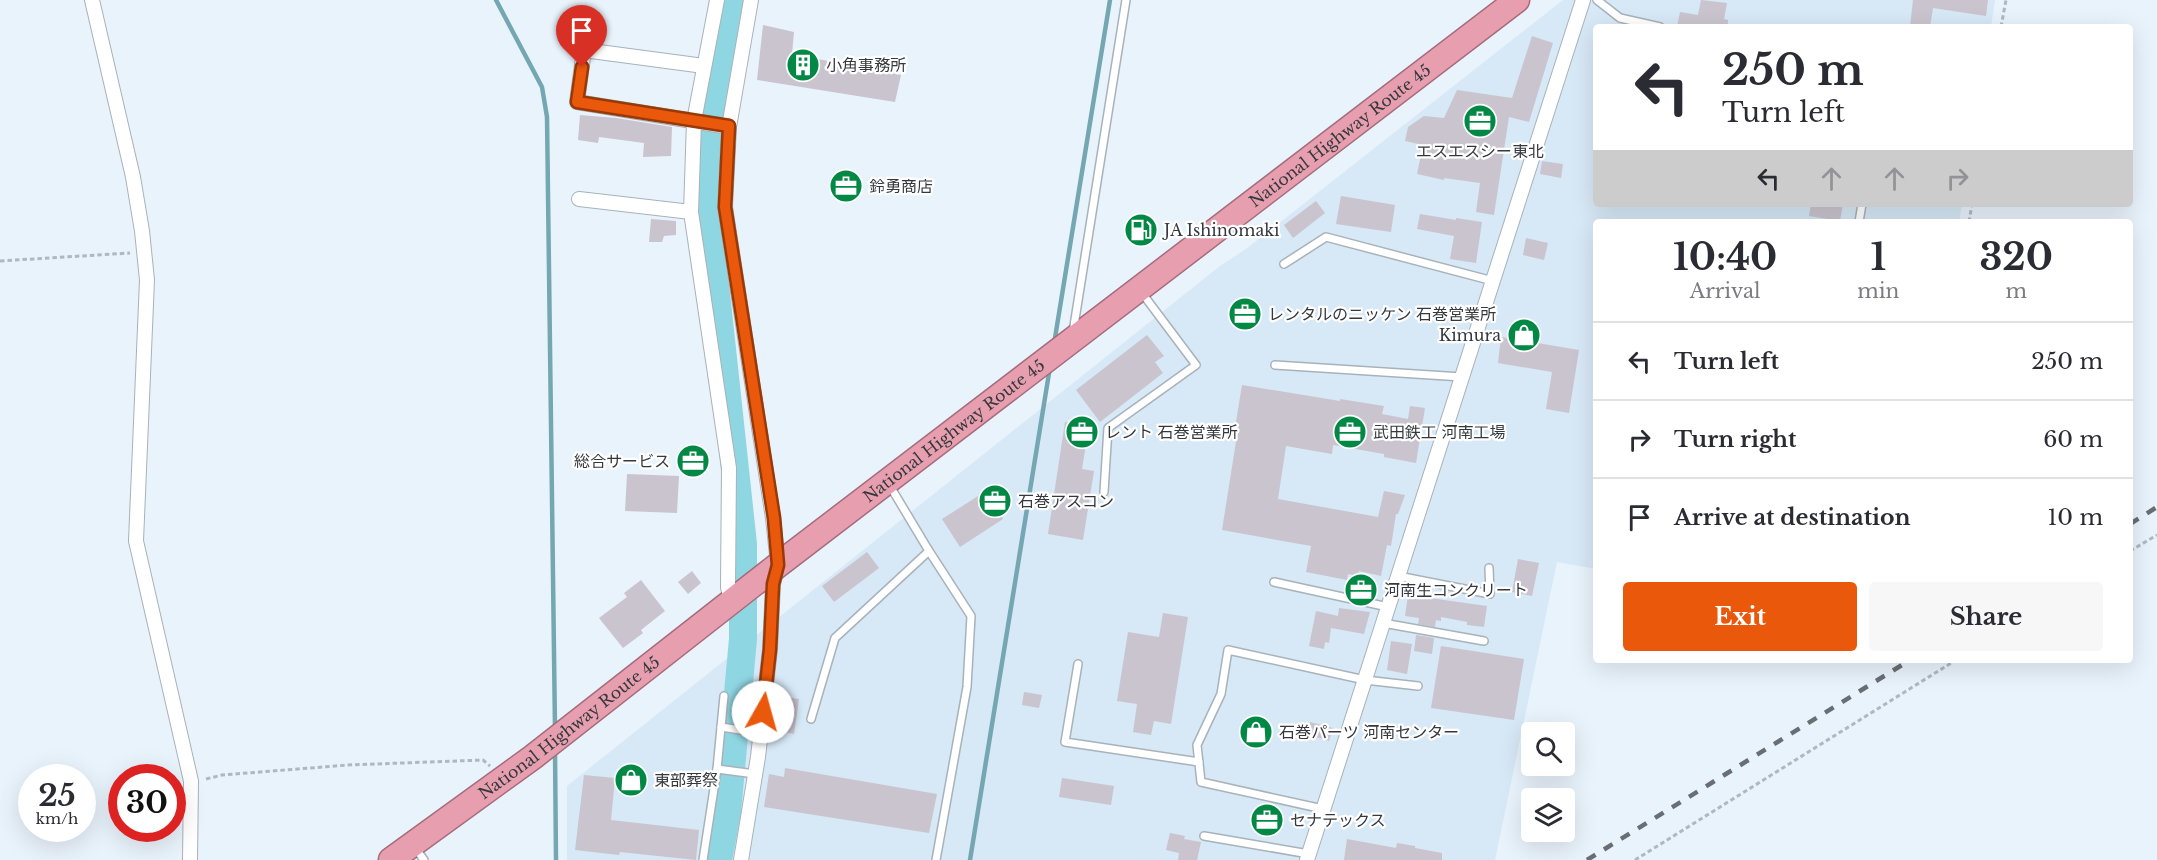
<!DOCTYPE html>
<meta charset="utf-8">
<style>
:root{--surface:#fff;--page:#f7f7f7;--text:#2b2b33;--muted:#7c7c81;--line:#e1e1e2;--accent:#ea580c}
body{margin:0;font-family:"Libre Baskerville","Noto Sans JP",serif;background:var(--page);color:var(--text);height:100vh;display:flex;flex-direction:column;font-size:22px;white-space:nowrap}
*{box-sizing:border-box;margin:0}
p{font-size:20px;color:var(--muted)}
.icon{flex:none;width:33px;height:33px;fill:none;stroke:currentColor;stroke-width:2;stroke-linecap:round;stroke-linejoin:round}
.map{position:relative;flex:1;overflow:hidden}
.side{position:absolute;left:1593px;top:219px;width:540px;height:444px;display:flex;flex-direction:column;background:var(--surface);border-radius:6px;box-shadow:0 6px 24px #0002}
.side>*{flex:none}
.guide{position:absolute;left:1593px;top:24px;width:540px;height:183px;border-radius:6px;box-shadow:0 6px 24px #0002;background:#fff;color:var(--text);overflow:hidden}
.controls{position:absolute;left:1521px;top:722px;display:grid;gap:12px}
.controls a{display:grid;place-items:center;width:54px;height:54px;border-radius:6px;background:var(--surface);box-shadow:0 6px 24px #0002;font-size:30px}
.speed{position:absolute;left:18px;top:764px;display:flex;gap:12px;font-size:30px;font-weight:700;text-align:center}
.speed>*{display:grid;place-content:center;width:78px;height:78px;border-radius:50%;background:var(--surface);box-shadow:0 6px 24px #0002;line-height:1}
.speed small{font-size:15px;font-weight:400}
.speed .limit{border:9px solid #d22;background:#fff;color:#111}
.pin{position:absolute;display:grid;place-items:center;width:51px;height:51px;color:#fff;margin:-62px -26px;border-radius:50% 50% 50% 0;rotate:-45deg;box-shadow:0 0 6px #0007}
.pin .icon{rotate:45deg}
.me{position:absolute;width:66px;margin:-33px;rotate:7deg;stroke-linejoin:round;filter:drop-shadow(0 0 4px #0008)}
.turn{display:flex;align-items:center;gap:21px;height:126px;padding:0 30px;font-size:27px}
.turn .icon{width:78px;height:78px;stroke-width:2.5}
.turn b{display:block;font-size:42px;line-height:51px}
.lanes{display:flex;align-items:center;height:57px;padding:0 30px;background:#0003;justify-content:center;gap:30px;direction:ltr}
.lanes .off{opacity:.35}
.eta{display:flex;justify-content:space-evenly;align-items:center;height:102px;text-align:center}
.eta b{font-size:36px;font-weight:800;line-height:42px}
.cta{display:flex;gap:12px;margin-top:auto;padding:12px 30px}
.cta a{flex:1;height:69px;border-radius:6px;background:var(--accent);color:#fff;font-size:24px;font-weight:800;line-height:69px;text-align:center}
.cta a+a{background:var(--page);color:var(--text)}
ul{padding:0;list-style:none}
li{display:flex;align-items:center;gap:18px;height:78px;padding:0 30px;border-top:2px solid var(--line)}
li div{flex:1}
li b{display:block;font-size:22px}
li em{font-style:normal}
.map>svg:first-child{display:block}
.built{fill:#d7e8f6}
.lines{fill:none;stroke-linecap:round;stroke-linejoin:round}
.stream{stroke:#74a7b1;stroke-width:4.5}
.river{stroke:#8fd6e3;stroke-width:28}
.building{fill:#cac4cf}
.service-casing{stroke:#a8b2ba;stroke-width:10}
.minor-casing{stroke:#a8b2ba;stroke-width:16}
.trunk-casing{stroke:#a56c7b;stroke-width:27}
.path{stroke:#b0b8bf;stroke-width:3;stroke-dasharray:4.5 3;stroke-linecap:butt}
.service{stroke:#fff;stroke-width:7}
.minor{stroke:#fff;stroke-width:14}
.trunk{stroke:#e79fb0;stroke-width:24}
.rail{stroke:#686e73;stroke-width:4.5;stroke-dasharray:10 10;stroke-linecap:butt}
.route-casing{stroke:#983908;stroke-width:15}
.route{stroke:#ea580c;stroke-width:10}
.labels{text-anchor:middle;stroke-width:4.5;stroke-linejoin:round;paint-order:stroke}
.poi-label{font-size:16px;fill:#35393d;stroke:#fff;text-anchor:start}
.street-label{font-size:16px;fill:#35393d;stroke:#fff}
</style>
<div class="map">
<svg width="2157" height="860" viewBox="0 0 2157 860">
<rect width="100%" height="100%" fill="#e9f3fc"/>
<path class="built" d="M 1563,0 L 1995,0 L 1991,27 L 1596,27 L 1596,204 L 1962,204 L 1959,222 L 1596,222 L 1596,569 L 1557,562 L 1495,860 L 567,860 L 567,786 L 1220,266 L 1246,249 Z"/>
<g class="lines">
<g class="stream">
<path d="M 496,0 L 542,87 L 547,117 L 555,729"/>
<path d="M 1054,344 L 1110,0"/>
<path d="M 555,750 L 556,860"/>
<path d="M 970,860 L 1050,367"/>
</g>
<path class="river" d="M 718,860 L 727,812 L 743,639 L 743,544 L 707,210 L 711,128 L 735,0"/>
</g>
<g class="building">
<path d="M 1701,0 L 1727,3 L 1724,19 L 1728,20 L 1728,27 L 1677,27 L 1680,12 L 1698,15 Z"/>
<path d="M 1913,0 L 1988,0 L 1986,16 L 1933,8 L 1930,27 L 1910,27 Z"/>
<path d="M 763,25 L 794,32 L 792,54 L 901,75 L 895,102 L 757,80 Z"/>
<path d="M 1532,36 L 1553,43 L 1529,122 L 1509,117 L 1494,215 L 1476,212 L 1480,183 L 1444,178 L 1444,180 L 1417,174 L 1423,145 L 1405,141 L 1408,127 L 1424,116 L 1444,118 L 1457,90 L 1512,98 Z"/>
<path d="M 580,115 L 616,118 L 672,127 L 671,156 L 643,157 L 644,143 L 599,137 L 598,143 L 578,140 Z"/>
<path d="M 1542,161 L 1563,164 L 1561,178 L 1540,174 Z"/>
<path d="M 1341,196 L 1395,205 L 1391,232 L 1336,224 Z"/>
<path d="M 1316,201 L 1325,213 L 1293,238 L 1284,225 Z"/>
<path d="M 1811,204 L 1843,204 L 1840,221 L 1809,216 Z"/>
<path d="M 1420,214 L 1456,220 L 1456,218 L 1482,222 L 1476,263 L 1450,259 L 1454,236 L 1417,229 Z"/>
<path d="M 651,219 L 676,221 L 676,235 L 664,236 L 662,242 L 649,242 Z"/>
<path d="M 1526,238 L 1548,243 L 1544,260 L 1523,255 Z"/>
<path d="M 1147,335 L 1164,356 L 1155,362 L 1163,373 L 1100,422 L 1076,390 Z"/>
<path d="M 1501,337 L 1579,350 L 1569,413 L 1546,409 L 1552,372 L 1498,363 Z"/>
<path d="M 1242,385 L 1340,401 L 1340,399 L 1384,406 L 1382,414 L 1408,419 L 1410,406 L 1425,408 L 1416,463 L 1384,457 L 1384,454 L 1333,445 L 1332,454 L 1286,446 L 1278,499 L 1378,517 L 1384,491 L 1405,495 L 1398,514 L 1396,514 L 1391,546 L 1387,545 L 1381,576 L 1359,571 L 1358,576 L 1348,574 L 1347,580 L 1306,572 L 1311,546 L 1222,530 L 1238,429 L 1235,428 Z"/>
<path d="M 1065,422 L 1089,426 L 1082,469 L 1094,471 L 1083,540 L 1048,534 Z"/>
<path d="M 627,474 L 679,476 L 677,513 L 625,511 Z"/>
<path d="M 986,491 L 1003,519 L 960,547 L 942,519 Z"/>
<path d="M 867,552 L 879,568 L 834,602 L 822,586 Z"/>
<path d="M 1518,559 L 1539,563 L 1532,596 L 1512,592 Z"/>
<path d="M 692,571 L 701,583 L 688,594 L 678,582 Z"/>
<path d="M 641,580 L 665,611 L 641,630 L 643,633 L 623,648 L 599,618 L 627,597 L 624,593 Z"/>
<path d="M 1408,595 L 1487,606 L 1484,627 L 1467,625 L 1467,622 L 1441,617 L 1441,621 L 1436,620 L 1435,627 L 1418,624 L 1419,618 L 1405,616 Z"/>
<path d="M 1339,608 L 1370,612 L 1364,634 L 1331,628 L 1329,643 L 1325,642 L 1324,649 L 1309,646 L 1316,611 L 1338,616 Z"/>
<path d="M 1163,613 L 1188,617 L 1171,724 L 1154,721 L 1151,735 L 1133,732 L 1137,704 L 1117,701 L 1128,632 L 1159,637 Z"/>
<path d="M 1416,635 L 1434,638 L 1432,654 L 1414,651 Z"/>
<path d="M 1391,641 L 1412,644 L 1407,674 L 1387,670 Z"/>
<path d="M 1441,646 L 1524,659 L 1514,720 L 1431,708 Z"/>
<path d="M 1024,692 L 1042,695 L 1039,708 L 1022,705 Z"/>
<path d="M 778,696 L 799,699 L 794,734 L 772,730 Z"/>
<path d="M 1310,722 L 1333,728 L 1329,741 L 1306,734 Z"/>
<path d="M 785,768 L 937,794 L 929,833 L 764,807 L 769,774 L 784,777 Z"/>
<path d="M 584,775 L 615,778 L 611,820 L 699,830 L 696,860 L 620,852 L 619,855 L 575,850 Z"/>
<path d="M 1062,778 L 1114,786 L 1111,805 L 1059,797 Z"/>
<path d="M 1170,833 L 1185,836 L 1184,839 L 1201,842 L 1197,860 L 1178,860 L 1179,853 L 1166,850 Z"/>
<path d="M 1347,839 L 1396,848 L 1397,843 L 1415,846 L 1415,848 L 1442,853 L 1442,860 L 1344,860 Z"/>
</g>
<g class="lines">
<defs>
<g id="service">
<path d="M 1597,0 L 1620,18 L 1660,27"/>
<path d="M 1859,222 L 1862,204"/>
<path d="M 1284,264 L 1326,237 L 1493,281"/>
<path d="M 1073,332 L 1126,0"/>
<path d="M 1275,365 L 1462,377"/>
<path d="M 1104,492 L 1108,428 L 1196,365 L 1142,293"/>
<path d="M 929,551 L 971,616 L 967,687 L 936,860"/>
<path d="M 1398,576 L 1490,594 L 1489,568"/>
<path d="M 1274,582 L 1388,607"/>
<path d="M 1383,623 L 1484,641"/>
<path d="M 1078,664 L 1065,742 L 1199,762"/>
<path d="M 811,719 L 835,638 L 929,551 L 890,486"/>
<path d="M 721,727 L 760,733"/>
<path d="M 717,769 L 755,774"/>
<path d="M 1323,809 L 1201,782 L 1197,745 L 1221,694 L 1228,650 L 1365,680 L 1418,686"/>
<path d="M 1204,836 L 1309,854"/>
<path d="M 414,846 L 424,860"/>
<path d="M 703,860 L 717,769 L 724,696"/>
</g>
<g id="minor">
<path d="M 92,0 L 133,177 L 142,231 L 147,280 L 136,541 L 191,781 L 190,860"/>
<path d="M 717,0 L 694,121 L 691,212 L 729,468 L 728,587 L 731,601"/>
<path d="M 704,66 L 584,50 L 577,102 L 729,127"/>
<path d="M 579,199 L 691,212"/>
<path d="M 741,860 L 758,757 L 770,649 L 773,584 L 778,565 L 773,518 L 725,207 L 729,127 L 751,0"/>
<path d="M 1307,860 L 1583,0"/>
</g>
<g id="trunk">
<path id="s1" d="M 391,860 L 533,757 L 778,565 L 1517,0"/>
</g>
</defs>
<use href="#service" class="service-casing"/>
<use href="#minor" class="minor-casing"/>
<use href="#trunk" class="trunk-casing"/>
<g class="path">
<path d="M 2001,27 L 2006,0"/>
<path d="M 1969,222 L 1972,204"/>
<path d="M 0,261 L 130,253"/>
<path d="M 2130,551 L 2157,535"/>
<path d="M 206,779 L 222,775 L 348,765 L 483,760 L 490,766"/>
<path d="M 1635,860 L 1956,660"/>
</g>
<use href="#service" class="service"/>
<use href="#minor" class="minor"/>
<use href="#trunk" class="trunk"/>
<g class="rail">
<path d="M 2130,524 L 2157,507"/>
<path d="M 1587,860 L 1910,660"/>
</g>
</g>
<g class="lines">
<defs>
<path id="route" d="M 582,67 L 577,102 L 729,126 L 725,207 L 774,518 L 778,565 L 773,584 L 770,649 L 763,712"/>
</defs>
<use href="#route" class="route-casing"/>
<use href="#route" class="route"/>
</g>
<defs>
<symbol id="building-disc" viewBox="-11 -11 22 22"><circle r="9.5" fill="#084" stroke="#fff"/><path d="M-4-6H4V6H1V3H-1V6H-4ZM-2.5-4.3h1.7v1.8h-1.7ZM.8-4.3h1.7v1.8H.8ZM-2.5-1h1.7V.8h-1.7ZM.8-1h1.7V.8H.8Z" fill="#fff"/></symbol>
<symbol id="office-disc" viewBox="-11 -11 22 22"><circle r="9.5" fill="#084" stroke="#fff"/><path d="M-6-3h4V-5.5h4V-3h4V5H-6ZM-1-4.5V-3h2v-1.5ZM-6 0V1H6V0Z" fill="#fff"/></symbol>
<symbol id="fuel-disc" viewBox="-11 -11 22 22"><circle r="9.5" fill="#084" stroke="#fff"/><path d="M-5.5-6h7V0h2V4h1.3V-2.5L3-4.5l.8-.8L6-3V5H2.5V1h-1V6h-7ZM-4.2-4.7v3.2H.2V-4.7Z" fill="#fff"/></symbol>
<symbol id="shop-disc" viewBox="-11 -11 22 22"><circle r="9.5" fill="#084" stroke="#fff"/><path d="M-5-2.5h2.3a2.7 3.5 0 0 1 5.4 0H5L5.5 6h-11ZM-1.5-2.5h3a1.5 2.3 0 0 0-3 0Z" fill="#fff"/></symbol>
</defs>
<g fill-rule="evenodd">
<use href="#building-disc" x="784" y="46" width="38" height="38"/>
<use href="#office-disc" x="1461" y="102" width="38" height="38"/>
<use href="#office-disc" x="827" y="167" width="38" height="38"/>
<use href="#fuel-disc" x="1122" y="211" width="38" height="38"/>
<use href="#office-disc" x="1226" y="295" width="38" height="38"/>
<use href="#shop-disc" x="1505" y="316" width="38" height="38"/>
<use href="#office-disc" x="1063" y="413" width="38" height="38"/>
<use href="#office-disc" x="1331" y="413" width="38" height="38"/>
<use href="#office-disc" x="674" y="442" width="38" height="38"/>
<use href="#office-disc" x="976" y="482" width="38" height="38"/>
<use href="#office-disc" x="1342" y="571" width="38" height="38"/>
<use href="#shop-disc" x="1237" y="713" width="38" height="38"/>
<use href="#shop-disc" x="612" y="761" width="38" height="38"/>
<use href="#office-disc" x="1248" y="801" width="38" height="38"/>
</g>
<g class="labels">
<g class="poi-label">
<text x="826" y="71">小角事務所</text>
<text x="1480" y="157" text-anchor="middle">エスエスシー東北</text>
<text x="869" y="192">鈴勇商店</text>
<text x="1164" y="236">JA Ishinomaki</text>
<text x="1268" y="320">レンタルのニッケン 石巻営業所</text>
<text x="1501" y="341" text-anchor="end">Kimura</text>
<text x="1105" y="438">レント 石巻営業所</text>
<text x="1373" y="438">武田鉄工 河南工場</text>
<text x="670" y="467" text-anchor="end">総合サービス</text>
<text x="1018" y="507">石巻アスコン</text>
<text x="1384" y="596">河南生コンクリート</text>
<text x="1279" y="738">石巻パーツ 河南センター</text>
<text x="654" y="786">東部葬祭</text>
<text x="1290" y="826">セナテックス</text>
</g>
<g class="street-label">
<text dy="6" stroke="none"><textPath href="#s1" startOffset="1194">National Highway Route 45</textPath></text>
<text dy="6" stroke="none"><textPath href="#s1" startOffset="708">National Highway Route 45</textPath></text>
<text dy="6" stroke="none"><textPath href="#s1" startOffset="222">National Highway Route 45</textPath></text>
</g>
</g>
</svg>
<div class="controls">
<a><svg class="icon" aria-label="search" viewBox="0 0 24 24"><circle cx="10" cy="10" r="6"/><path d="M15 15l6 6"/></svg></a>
<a><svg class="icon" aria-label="layers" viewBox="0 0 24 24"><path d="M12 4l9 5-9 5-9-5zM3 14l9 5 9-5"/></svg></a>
</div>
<div class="speed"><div>25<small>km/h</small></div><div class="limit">30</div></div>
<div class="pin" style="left:582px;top:67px;background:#d93025"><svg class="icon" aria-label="arrive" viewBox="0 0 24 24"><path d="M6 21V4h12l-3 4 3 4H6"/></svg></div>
<svg class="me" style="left:763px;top:712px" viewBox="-20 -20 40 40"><circle r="19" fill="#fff"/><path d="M0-13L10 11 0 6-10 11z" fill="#ea580c"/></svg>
<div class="guide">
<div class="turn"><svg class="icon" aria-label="left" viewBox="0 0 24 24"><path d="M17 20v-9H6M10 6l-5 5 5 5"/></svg><div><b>250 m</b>Turn left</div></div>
<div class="lanes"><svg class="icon" aria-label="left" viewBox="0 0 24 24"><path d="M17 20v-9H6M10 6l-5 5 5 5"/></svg><svg class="icon off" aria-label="ahead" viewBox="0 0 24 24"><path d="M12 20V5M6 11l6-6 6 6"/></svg><svg class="icon off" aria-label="ahead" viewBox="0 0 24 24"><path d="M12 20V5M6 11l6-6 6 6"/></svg><svg class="icon off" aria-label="right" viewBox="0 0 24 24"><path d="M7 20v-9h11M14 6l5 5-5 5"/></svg></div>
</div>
<section class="side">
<div class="eta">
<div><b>10:40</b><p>Arrival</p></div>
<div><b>1</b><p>min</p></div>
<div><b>320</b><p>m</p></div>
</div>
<ul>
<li><svg class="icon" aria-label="left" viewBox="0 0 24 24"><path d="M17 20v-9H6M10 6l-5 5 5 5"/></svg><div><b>Turn left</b></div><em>250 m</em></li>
<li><svg class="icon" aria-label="right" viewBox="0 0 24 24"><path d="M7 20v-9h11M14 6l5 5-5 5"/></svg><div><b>Turn right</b></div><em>60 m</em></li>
<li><svg class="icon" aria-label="arrive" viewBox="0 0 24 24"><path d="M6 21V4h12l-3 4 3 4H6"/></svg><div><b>Arrive at destination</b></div><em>10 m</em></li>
</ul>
<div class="cta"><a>Exit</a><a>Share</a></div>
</section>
</div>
